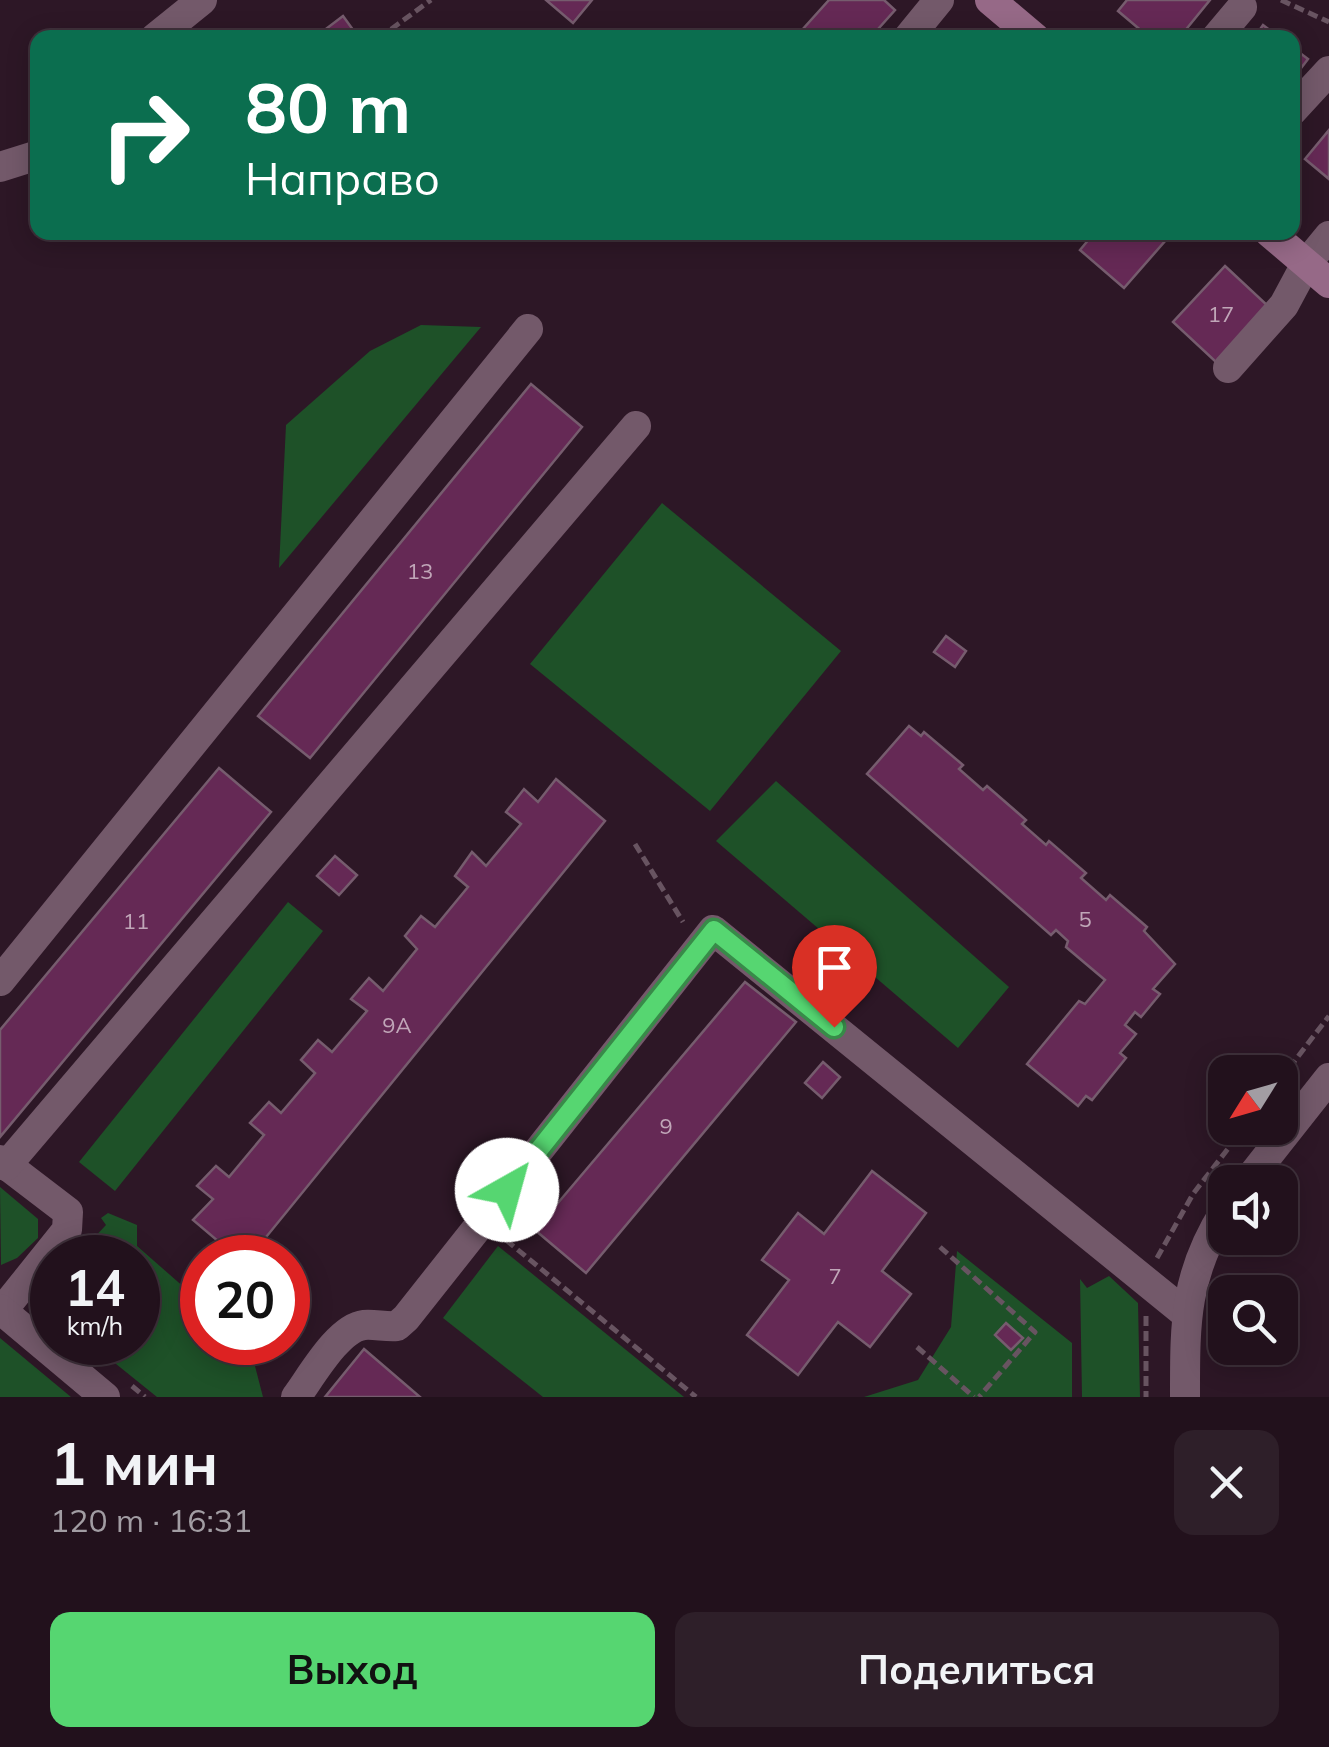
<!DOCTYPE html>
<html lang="ru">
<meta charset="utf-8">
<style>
:root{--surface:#22111c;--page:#2e1f29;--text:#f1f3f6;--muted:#a29da3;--line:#3f313b;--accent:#56d671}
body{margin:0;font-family:Mulish,sans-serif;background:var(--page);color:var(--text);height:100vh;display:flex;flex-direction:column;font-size:38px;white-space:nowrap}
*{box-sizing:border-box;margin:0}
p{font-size:32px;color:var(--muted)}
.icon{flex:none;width:55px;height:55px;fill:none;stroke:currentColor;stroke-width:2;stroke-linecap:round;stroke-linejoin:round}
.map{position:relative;height:1397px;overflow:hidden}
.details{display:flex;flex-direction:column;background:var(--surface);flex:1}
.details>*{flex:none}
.hud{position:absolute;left:30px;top:30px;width:1270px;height:210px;border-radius:20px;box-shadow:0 5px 25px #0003,0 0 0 2px var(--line);background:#0b6e4f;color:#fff;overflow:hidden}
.needle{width:65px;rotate:233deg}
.tools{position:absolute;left:1208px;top:1055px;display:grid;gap:20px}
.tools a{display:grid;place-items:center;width:90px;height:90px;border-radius:20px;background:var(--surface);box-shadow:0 5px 25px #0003,0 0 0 2px var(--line);font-size:50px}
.speed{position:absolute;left:30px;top:1235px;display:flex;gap:20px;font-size:50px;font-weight:700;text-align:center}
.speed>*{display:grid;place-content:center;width:130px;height:130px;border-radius:50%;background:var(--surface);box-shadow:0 5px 25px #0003,0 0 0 2px var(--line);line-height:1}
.speed small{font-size:25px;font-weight:400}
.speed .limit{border:15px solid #d22;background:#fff;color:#111}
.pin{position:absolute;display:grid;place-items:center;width:85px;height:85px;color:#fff;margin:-102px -42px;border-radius:50% 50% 50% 0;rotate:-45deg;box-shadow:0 0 10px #0007}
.pin .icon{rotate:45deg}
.me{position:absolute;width:110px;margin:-55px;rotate:38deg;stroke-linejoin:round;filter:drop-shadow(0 0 8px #0008)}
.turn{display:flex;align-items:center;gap:35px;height:210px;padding:0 50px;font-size:45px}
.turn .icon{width:130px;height:130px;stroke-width:2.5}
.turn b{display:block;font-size:70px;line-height:85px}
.round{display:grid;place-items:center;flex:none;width:105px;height:105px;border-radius:20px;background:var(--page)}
.head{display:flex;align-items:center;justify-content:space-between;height:170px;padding:0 50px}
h1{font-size:60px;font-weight:700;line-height:75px}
.primary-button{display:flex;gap:20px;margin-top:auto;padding:20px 50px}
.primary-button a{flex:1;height:115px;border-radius:20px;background:var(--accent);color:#111;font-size:40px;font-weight:700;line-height:115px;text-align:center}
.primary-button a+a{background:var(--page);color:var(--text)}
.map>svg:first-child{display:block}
.green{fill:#1e5128}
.building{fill:#652955;stroke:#765c6e;stroke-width:2.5}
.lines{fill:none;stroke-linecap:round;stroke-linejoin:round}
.path{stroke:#685461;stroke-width:5;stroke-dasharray:10 5;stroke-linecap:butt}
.minor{stroke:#73596a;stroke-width:30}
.major{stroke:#966987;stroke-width:30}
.route-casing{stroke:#388b49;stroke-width:25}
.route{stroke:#56d671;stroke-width:18}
.labels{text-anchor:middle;stroke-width:10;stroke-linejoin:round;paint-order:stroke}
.number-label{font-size:22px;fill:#c0a6b8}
</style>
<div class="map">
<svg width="1329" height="1397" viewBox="0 0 1329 1397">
<rect width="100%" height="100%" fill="#2d1726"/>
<g class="green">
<path d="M 421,325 L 481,327 L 279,568 L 286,425 L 370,351 Z"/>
<path d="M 662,503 L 841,651 L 710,811 L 530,664 Z"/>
<path d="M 776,781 L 1009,987 L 958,1048 L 716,841 Z"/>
<path d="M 288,902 L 323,931 L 115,1191 L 79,1162 Z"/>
<path d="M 0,1187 L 38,1219 L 38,1238 L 17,1258 L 1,1265 Z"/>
<path d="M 108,1213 L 137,1225 L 137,1246 L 202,1303 L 202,1342 L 249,1343 L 263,1397 L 157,1397 L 90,1343 L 138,1342 L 138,1258 L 76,1257 L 106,1225 L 101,1218 Z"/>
<path d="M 498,1246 L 684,1397 L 543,1397 L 443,1318 Z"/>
<path d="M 957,1251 L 1072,1343 L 1072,1397 L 864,1397 L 918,1380 L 951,1327 Z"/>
<path d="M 1109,1276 L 1138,1303 L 1140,1397 L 1082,1397 L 1080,1279 L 1087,1288 Z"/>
<path d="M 0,1337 L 0,1338 L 71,1397 L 0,1397 Z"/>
</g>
<g class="building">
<path d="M 546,0 L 592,0 L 573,23 Z"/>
<path d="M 829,0 L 884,0 L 895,10 L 870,38 L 809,38 L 802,30 Z"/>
<path d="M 1127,0 L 1210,0 L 1179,38 L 1150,38 L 1118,11 Z"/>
<path d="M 343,16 L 359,38 L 314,38 Z"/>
<path d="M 1263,25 L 1280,38 L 1254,38 Z"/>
<path d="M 1292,47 L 1308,59 L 1292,80 Z"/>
<path d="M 1329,130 L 1329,179 L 1305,159 Z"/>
<path d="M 1095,232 L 1173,232 L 1124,288 L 1080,250 Z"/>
<path d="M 1225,266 L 1268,306 L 1216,362 L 1173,322 Z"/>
<path d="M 531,384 L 582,427 L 310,758 L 258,716 Z"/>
<path d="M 946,636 L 966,651 L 955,667 L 934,652 Z"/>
<path d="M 909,726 L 921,736 L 924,732 L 963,765 L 959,769 L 983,790 L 987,786 L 1026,820 L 1022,824 L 1046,845 L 1049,841 L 1086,873 L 1081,878 L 1106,900 L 1110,895 L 1147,927 L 1144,931 L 1175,964 L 1153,989 L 1160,994 L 1141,1017 L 1135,1012 L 1125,1025 L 1136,1034 L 1120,1053 L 1126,1058 L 1092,1100 L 1086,1096 L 1078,1106 L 1027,1064 L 1079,1001 L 1085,1004 L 1105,980 L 1066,947 L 1068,941 L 1056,930 L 1051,935 L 867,774 Z"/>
<path d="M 219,768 L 271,812 L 0,1137 L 0,1030 Z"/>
<path d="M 556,779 L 605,821 L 249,1258 L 238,1258 L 193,1220 L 213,1199 L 197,1186 L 216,1166 L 229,1177 L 264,1135 L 250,1123 L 269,1102 L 281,1113 L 315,1073 L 301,1060 L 318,1040 L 332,1052 L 367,1011 L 351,999 L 369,978 L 383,991 L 417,949 L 405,936 L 421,916 L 435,927 L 468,887 L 455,876 L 472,852 L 486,866 L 521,824 L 506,812 L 524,789 L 538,802 Z"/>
<path d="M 335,856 L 357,875 L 339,895 L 317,876 Z"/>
<path d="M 745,982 L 796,1022 L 586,1273 L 535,1230 Z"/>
<path d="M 823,1062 L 840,1077 L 822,1098 L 805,1083 Z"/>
<path d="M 872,1171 L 926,1213 L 882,1271 L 911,1294 L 870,1347 L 838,1322 L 798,1375 L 747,1335 L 789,1280 L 762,1260 L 798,1213 L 824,1234 Z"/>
<path d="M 1006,1323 L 1023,1338 L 1011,1350 L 995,1335 Z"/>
<path d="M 364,1349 L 420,1397 L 325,1397 Z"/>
</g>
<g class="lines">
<g class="path">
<path d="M 1281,0 L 1329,22"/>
<path d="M 379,38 L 431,0"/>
<path d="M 635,844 L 683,922"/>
<path d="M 825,984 L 832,976 L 841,985 L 858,963"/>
<path d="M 1280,1080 L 1329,1016"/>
<path d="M 506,1240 L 696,1397"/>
<path d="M 940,1247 L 1035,1332 L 979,1397"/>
<path d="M 1157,1258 L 1193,1194 L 1244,1128"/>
<path d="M 1146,1316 L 1146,1397"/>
<path d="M 917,1347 L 974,1397"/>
<path d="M 132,1386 L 145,1397"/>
</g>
<g class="minor">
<path d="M 155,38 L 202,0"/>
<path d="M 908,38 L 939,0"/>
<path d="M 1216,38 L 1242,7"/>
<path d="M 1292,111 L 1329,71"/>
<path d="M 0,167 L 38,155"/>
<path d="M 1228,368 L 1284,305 L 1306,264 L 1329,236"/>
<path d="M 0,981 L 528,329"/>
<path d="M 0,1160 L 68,1212 L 67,1230 L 2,1311"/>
<path d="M 6,1166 L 636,426"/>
<path d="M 1247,1182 L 1329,1078"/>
<path d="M 0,1309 L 105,1397"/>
<path d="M 296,1397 C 311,1377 338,1328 364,1325 C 374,1324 386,1327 397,1326 L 406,1318 L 713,930 L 1185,1313"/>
<path d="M 1185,1397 C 1185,1324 1184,1276 1225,1211"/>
</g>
<g class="major">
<path d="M 990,0 L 1035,38"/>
<path d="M 1269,232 L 1329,283"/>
</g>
</g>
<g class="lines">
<defs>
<path id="route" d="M 507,1190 L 714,930 L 834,1027"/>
</defs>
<use href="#route" class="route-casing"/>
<use href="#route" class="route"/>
</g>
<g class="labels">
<g class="number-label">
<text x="1221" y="322">17</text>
<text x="420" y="579">13</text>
<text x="1085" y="927">5</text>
<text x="136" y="929">11</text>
<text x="397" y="1033">9А</text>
<text x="666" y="1134">9</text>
<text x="835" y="1284">7</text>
</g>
</g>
</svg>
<div class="tools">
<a><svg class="needle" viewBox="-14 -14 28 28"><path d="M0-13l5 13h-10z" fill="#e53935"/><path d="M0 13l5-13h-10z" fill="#a29da3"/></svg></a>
<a><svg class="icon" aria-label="sound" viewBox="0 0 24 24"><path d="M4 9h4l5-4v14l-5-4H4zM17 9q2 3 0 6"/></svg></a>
<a><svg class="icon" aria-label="search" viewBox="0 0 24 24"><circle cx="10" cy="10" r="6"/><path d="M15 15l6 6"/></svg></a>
</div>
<div class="speed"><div>14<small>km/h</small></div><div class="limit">20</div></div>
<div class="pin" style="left:834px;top:1027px;background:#d93025"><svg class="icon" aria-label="arrive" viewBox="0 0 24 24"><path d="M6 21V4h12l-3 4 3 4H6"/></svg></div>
<svg class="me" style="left:507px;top:1190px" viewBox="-20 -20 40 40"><circle r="19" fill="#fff"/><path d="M0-13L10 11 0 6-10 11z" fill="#56d671"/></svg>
<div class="hud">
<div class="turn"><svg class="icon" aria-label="right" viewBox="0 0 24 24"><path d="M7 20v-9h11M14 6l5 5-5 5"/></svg><div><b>80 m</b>Направо</div></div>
</div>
</div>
<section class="details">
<div class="head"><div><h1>1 мин</h1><p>120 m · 16:31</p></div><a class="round"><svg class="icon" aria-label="close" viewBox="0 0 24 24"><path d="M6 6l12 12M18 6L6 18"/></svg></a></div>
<div class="primary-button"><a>Выход</a><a>Поделиться</a></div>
</section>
